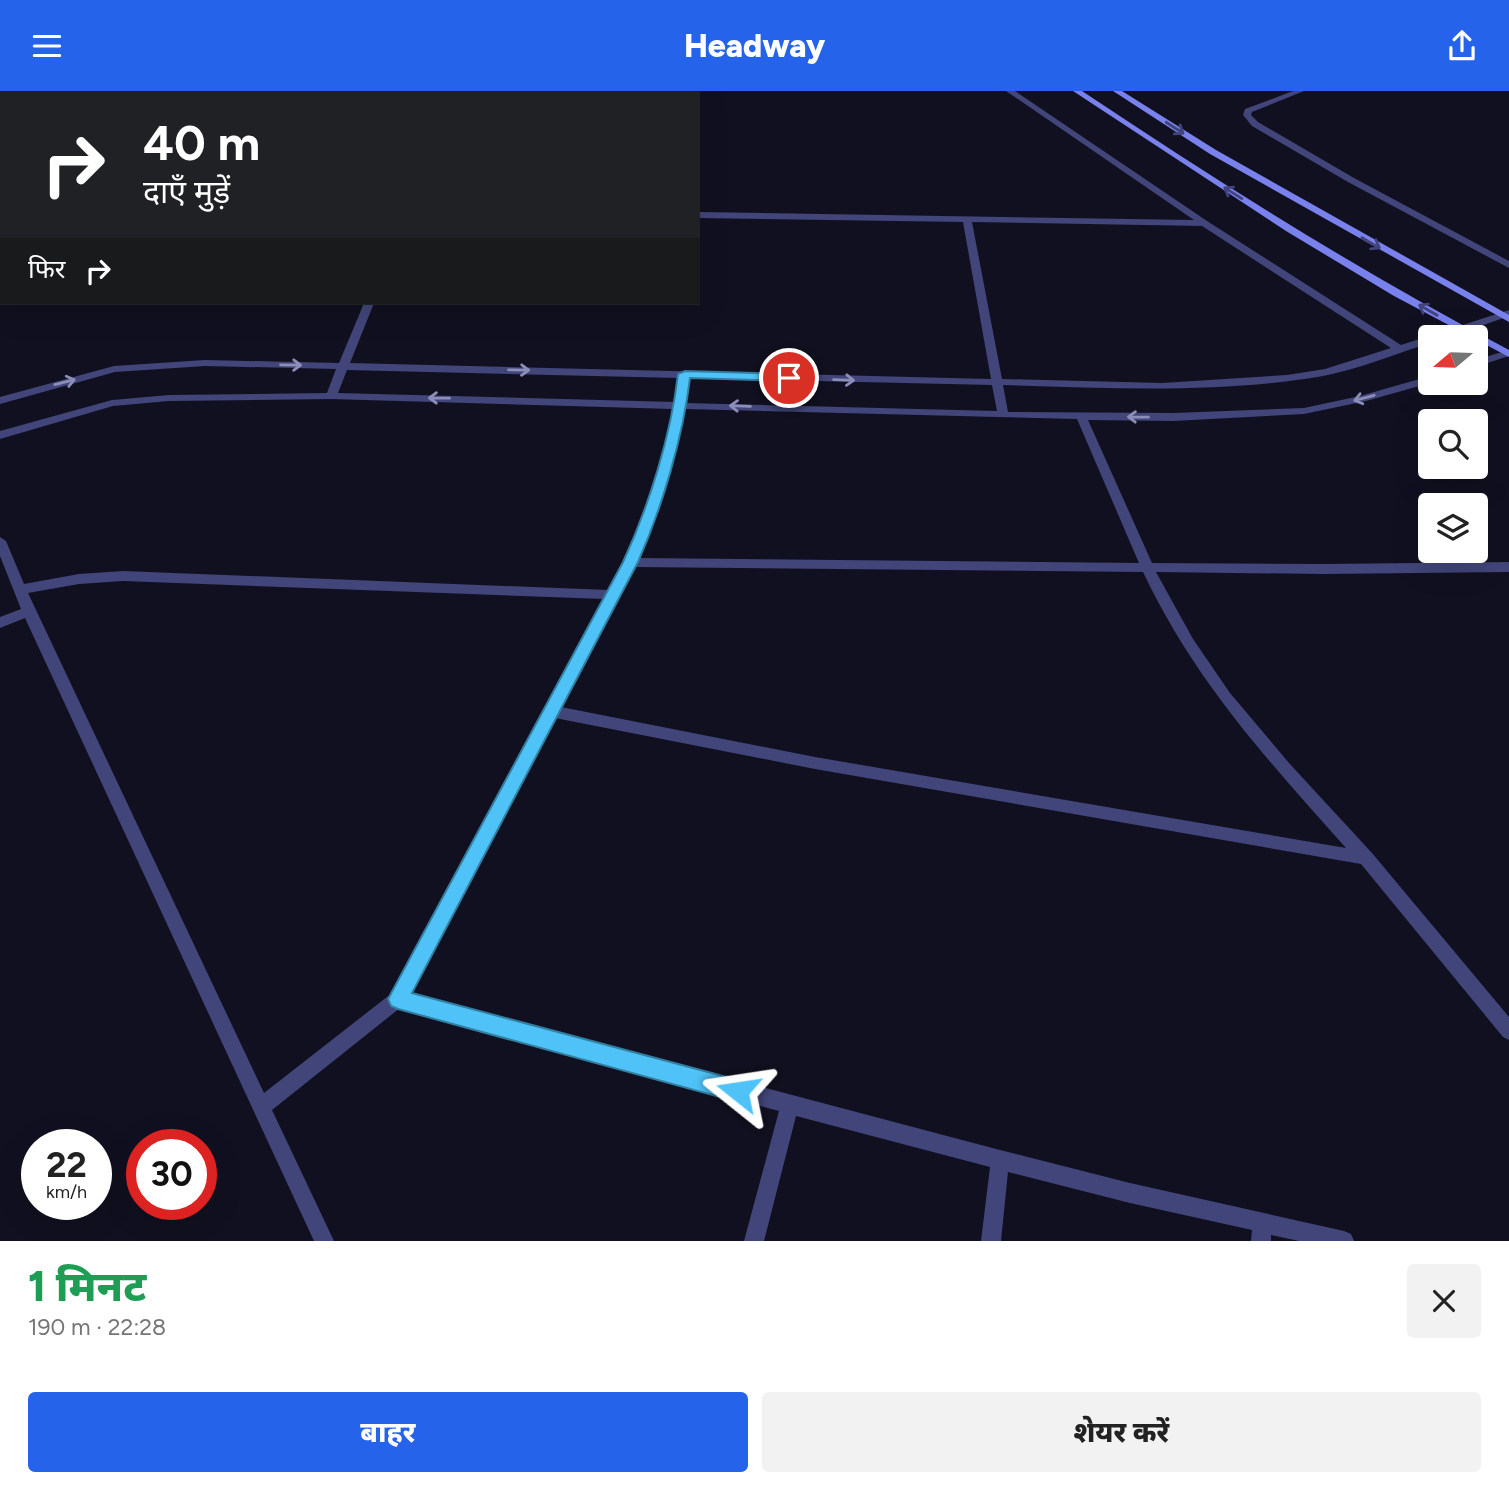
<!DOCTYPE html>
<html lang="hi">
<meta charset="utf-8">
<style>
:root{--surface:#fff;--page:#f2f2f2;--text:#222;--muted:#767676;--accent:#2563eb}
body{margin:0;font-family:Figtree,"Noto Sans Devanagari",sans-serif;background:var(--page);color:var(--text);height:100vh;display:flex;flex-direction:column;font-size:26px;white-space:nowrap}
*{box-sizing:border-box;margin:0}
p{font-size:23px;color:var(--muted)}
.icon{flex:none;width:38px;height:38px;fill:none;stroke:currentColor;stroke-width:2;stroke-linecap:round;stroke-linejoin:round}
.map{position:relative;height:1150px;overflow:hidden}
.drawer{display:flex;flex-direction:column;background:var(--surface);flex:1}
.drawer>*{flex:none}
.hud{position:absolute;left:0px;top:0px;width:700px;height:214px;box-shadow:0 7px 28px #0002;background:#202124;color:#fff;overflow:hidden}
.needle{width:46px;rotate:251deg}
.buttons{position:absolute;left:1418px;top:234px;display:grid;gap:14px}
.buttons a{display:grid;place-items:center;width:70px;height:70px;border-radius:7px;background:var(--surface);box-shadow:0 7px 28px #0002;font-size:35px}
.speed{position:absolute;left:21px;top:1038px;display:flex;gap:14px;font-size:35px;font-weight:700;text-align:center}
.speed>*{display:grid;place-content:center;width:91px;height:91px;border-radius:50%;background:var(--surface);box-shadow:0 7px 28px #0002;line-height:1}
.speed small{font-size:18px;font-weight:400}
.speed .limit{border:10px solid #d22;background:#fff;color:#111}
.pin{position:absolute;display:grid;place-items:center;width:60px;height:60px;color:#fff;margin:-30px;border:4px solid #fff;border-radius:50%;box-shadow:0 2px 7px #0007}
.me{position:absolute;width:77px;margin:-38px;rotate:285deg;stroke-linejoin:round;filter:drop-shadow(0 0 5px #0008)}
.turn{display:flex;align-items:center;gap:24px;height:147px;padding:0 28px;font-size:32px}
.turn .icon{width:91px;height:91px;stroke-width:2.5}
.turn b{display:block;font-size:49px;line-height:60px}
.then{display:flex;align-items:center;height:66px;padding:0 28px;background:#0003;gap:14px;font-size:26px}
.round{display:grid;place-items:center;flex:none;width:74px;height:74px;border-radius:7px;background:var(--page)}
.summary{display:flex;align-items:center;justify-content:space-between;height:119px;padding:0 28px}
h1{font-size:42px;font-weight:800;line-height:52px;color:#1e9e55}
.button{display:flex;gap:14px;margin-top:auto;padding:14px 28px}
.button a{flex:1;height:80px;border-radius:7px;background:var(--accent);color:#fff;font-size:28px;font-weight:800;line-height:80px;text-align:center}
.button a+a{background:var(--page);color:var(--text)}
header{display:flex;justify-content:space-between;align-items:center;height:91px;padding:0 28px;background:var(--accent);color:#fff;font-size:32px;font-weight:800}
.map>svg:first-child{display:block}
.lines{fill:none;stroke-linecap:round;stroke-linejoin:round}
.lane{fill:#414579;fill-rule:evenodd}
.street{fill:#414579;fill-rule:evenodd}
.secondary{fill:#7981ed;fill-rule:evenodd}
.oneway{stroke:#40437c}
.oneway2{stroke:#8c8db9}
.route{fill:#4fc3f7;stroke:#337fa1;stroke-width:2}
</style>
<header><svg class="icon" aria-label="menu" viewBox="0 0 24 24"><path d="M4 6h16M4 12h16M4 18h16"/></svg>Headway<svg class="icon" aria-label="share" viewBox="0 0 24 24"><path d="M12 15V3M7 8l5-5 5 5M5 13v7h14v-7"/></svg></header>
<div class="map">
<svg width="1509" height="1150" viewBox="0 0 1509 1150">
<rect width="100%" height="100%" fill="#111020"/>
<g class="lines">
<path class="lane" d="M 1293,0 L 1304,0 L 1252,21 L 1251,24 L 1258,31 L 1354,87 L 1509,170 L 1509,177 L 1348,91 L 1252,35 L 1243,24 L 1245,18 Z"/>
<g class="street">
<path d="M 56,0 L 64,0 L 66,2 L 57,2 Z"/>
<path d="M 459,0 L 467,0 L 458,2 Z"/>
<rect x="651" y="0" width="8" height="2"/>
<path d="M 1006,0 L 1015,0 L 1207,130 L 1401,254 L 1509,219 L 1509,225 L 1447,247 L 1430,247 L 1430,252 C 1395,263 1359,278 1323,285 C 1218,303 1109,297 1003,294 L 1008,321 L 1173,322 L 1304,317 L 1360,305 L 1430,285 L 1430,292 L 1366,310 L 1304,323 L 1173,330 L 1088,329 L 1152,472 L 1324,473 L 1509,471 L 1509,481 L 1324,483 L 1156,481 L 1193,548 L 1230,602 L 1289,672 L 1372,762 L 1509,926 L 1509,949 L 1503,946 L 1361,773 L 815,678 L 555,627 L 410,903 L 1000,1059 L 1130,1092 L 1344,1140 L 1351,1143 L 1354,1150 L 1299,1150 L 1271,1144 L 1271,1150 L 1251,1150 L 1252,1139 L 1130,1112 L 1008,1081 L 1001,1150 L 981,1150 L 990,1076 L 796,1025 L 764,1150 L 744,1150 L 779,1020 L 400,917 L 272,1019 L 334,1150 L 314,1150 L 25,527 L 0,537 L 0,526 L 21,518 L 0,465 L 0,446 L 6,450 L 24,493 L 79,483 L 123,480 L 609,499 C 640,442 661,381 673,318 L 331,308 L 169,310 L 113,315 L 0,348 L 0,340 L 112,309 L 169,304 L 327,302 L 336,278 L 205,275 L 115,281 L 0,313 L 0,306 L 114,275 L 205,269 L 339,272 L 364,212 L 374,212 L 350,272 L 991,288 L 963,131 L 698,127 L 698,121 L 1194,129 ZM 972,131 L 1202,135 L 1391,257 L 1325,278 L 1287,284 L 1162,292 L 1002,288 ZM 347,279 L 679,287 L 675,311 L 338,302 ZM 690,287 L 992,294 L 997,320 L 686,312 ZM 685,318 L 1077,328 L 1139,472 L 639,467 L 663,403 ZM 635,476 L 1143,481 C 1196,592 1266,667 1346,757 L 815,666 L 561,616 ZM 123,490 L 604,508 L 392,902 L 264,1002 L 28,502 L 79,493 Z"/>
<path d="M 2,148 L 2,154 L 0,155 L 0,149 Z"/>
<path d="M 1509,259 L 1509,265 L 1475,276 L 1475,269 Z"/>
</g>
<g class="secondary">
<path d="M 1073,0 L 1082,0 C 1221,93 1361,181 1509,259 L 1509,266 L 1394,205 L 1286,140 Z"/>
<path d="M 1113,0 L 1122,0 L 1216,59 L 1509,224 L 1509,231 L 1210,63 Z"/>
</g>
</g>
<defs><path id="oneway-shaft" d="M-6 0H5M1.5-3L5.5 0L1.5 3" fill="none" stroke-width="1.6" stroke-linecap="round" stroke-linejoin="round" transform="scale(1.75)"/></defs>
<g class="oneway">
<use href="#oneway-shaft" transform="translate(1175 37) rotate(33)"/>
<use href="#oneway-shaft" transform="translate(1233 102) rotate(-148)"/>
<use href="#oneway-shaft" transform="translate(1371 152) rotate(30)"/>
<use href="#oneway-shaft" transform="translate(1428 219) rotate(-150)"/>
</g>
<g class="oneway2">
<use href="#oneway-shaft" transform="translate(291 274) rotate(1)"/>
<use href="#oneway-shaft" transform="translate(519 279) rotate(1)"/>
<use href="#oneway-shaft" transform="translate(844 289) rotate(2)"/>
<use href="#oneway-shaft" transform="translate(65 291) rotate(-14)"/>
<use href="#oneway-shaft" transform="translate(439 307) rotate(-179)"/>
<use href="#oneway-shaft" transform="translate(1364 307) rotate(165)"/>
<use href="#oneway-shaft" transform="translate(740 315) rotate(-178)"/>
<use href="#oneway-shaft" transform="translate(1138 326) rotate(-179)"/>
</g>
<path class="route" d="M 685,280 L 789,283 L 795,287 L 789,290 L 690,287 C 683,346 662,417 638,471 L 412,902 L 738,989 L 745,992 L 748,1000 L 745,1007 L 738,1011 L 398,918 L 391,915 L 388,908 L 623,471 C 649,415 671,344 678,283 Z"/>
</svg>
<div class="buttons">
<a><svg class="needle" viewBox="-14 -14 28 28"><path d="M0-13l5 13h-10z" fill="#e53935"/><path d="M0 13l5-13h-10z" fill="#767676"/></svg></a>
<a><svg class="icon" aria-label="search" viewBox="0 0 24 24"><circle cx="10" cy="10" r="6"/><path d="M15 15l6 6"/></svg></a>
<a><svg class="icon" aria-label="layers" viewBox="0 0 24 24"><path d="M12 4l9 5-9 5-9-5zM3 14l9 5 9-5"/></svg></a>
</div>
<div class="speed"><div>22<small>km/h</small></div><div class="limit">30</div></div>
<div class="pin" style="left:789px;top:287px;background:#d93025"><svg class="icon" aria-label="arrive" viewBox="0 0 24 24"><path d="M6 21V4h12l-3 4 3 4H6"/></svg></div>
<svg class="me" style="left:738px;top:1000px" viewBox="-20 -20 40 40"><path d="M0-17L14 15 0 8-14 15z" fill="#4fc3f7" stroke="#fff" stroke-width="4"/></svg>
<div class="hud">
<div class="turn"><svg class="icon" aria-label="right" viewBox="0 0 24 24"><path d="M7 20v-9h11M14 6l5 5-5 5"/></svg><div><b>40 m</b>दाएँ मुड़ें</div></div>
<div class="then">फिर<svg class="icon" aria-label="right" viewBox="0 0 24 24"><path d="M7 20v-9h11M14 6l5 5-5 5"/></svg></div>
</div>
</div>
<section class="drawer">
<div class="summary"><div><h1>1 मिनट</h1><p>190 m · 22:28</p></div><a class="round"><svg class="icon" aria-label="close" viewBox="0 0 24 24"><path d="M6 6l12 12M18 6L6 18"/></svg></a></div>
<div class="button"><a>बाहर</a><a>शेयर करें</a></div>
</section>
